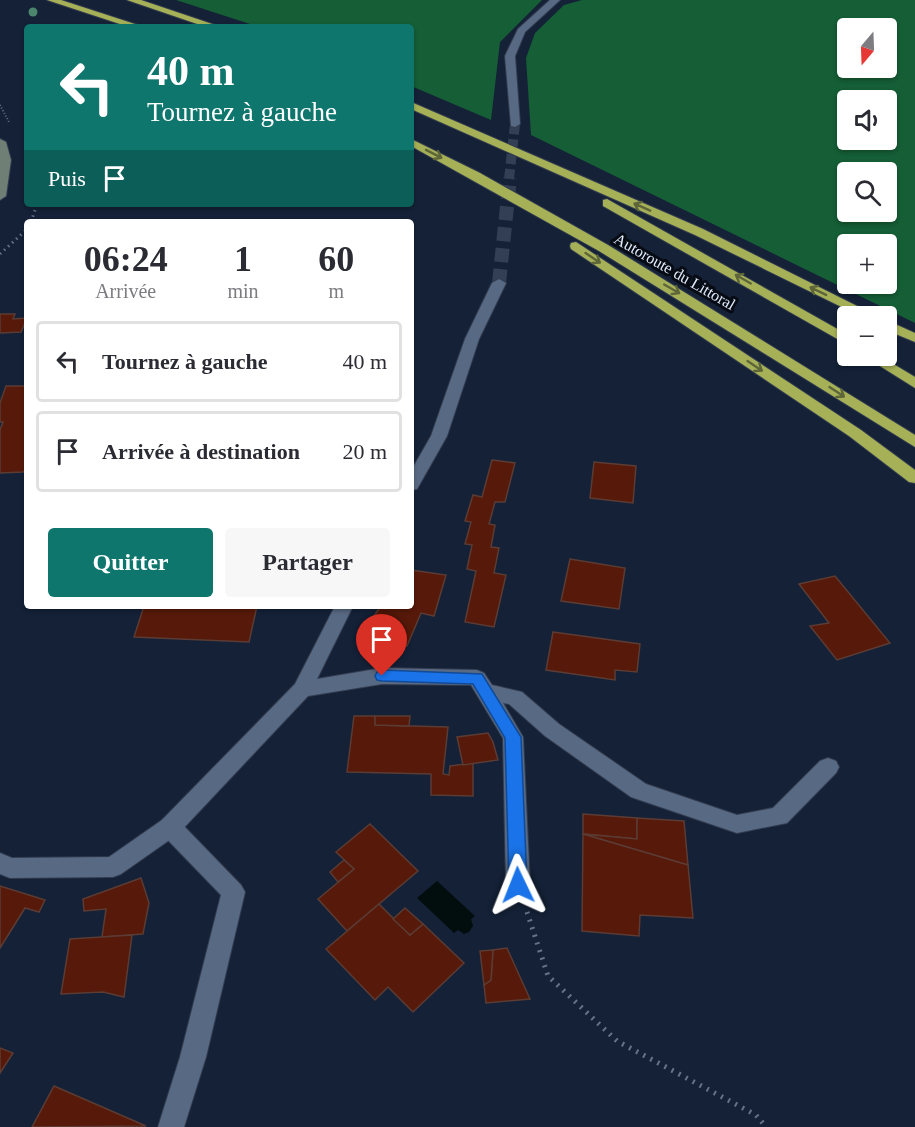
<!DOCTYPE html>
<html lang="fr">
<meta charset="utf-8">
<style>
:root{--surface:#fff;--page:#f7f7f7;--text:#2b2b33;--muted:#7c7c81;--line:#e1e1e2;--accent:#0f766e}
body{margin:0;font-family:Georgia,serif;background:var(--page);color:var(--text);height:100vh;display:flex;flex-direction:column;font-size:22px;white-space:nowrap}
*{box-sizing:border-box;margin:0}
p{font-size:20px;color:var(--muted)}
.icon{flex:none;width:33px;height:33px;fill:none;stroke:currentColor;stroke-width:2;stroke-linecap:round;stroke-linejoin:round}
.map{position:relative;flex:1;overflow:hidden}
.side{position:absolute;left:24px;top:219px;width:390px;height:390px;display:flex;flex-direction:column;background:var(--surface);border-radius:6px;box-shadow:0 2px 4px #0004}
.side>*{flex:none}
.top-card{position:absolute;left:24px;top:24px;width:390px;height:183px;border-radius:6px;box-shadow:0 2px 4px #0004;background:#0f766e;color:#fff;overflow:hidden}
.needle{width:39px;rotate:199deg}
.tools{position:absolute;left:837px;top:18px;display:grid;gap:12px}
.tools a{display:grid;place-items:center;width:60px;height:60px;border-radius:6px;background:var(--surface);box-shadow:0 2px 4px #0004;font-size:30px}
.pin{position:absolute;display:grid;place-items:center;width:51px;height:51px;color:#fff;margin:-62px -26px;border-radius:50% 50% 50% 0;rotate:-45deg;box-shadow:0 0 6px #0007}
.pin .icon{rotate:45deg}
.me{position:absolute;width:66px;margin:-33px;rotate:358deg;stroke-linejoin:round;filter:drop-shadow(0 0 4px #0008)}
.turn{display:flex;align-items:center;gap:21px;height:126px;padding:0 24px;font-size:27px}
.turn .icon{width:78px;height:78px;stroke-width:2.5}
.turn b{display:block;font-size:42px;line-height:51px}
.then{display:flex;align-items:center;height:57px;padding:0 24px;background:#0003;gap:12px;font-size:22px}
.eta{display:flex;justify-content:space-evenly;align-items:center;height:102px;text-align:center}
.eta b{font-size:36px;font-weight:600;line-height:42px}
.button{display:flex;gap:12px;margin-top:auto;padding:12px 24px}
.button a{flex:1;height:69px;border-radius:6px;background:var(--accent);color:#fff;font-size:24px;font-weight:600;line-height:69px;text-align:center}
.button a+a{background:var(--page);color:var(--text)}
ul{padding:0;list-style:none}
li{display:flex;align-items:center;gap:18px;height:81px;margin:0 12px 9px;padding:0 12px;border:3px solid var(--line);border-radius:6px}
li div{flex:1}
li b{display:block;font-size:22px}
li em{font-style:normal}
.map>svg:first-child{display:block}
.forest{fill:#155e36;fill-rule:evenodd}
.water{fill:#020d0d}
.building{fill:#571909;stroke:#5b3c34;stroke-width:1.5}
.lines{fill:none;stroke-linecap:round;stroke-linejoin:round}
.street-tunnel-far1{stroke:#333f54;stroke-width:10;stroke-dasharray:10 5;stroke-linecap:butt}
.street-tunnel{stroke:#333f54;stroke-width:14;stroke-dasharray:14 7;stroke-linecap:butt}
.lane-casing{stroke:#333c4f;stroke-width:2}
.street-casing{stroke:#333c4f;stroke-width:2}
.secondary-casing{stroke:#333c4f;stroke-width:2}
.highway-casing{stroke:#333c4f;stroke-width:2}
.path-far2{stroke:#667285;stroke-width:2;stroke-dasharray:1 2;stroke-linecap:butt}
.path-far1{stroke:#667285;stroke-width:3;stroke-dasharray:1.5 4;stroke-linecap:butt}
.path{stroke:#667285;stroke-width:5;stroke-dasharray:2 6;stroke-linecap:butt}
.lane{fill:#586983;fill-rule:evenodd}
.street{fill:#586983;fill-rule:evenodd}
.secondary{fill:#6f7f76;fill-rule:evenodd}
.highway{fill:#a6b157;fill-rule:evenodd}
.tree{fill:#4b856e}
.oneway{stroke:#5e6639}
.route{fill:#1a73e8;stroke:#114b97;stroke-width:1.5}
.labels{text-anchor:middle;stroke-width:6;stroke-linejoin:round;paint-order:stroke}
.far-street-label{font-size:16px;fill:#e2ebfb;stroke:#060b14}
</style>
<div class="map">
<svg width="915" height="1127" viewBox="0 0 915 1127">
<rect width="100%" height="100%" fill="#142137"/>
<g class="forest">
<path d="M 176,0 L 542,0 L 500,42 L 491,120 L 411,86 L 411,27 L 259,27 Z"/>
<path d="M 582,0 L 915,0 L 915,323 L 531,135 L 526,58 L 535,33 L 564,5 ZM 848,28 L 886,28 L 886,68 L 848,68 ZM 848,100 L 886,100 L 886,140 L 848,140 ZM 848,172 L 886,172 L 886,212 L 848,212 ZM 848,244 L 886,244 L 886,284 L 848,284 Z"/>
</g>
<path class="water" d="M 437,881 L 475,916 L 471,919 L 473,926 L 469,932 L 464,934 L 458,930 L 454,933 L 417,898 Z"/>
<g class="building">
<path d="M 0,314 L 15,314 L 13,319 L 27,318 L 21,332 L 0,333 Z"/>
<path d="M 6,386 L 27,386 L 27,469 L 23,472 L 0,473 L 0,430 L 3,422 L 0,422 L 0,403 Z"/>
<path d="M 492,460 L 515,463 L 505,502 L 495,502 L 489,524 L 495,525 L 491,547 L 499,548 L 494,573 L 506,575 L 494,627 L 465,622 L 476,571 L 467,569 L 472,545 L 465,544 L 471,522 L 465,521 L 473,495 L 482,497 Z"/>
<path d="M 594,462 L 636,466 L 633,503 L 590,498 Z"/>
<path d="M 570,559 L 625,568 L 619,609 L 561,601 Z"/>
<path d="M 411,570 L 446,575 L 434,616 L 421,613 L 407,646 L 385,649 L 371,645 L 361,634 L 381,606 L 411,606 Z"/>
<path d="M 835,576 L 890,643 L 837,660 L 810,626 L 829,623 L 799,584 Z"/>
<path d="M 144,606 L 257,606 L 249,642 L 134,637 Z"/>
<path d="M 553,632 L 640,644 L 637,672 L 615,670 L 615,680 L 546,670 Z"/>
<path d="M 354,716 L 375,716 L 375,725 L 448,727 L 443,774 L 449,775 L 450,766 L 473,763 L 473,796 L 431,795 L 431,774 L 347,772 Z"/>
<path d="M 375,716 L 410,716 L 409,726 L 375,725 Z"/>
<path d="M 488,733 L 493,742 L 498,760 L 463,765 L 457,737 Z"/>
<path d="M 583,814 L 637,818 L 637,839 L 583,834 Z"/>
<path d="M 637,818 L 684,821 L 688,865 L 583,834 L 637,839 Z"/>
<path d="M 370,824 L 418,871 L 347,931 L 318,899 L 354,869 L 336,852 Z"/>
<path d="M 583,834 L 688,865 L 693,918 L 640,915 L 639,936 L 582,931 Z"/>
<path d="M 344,860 L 354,869 L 338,882 L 330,872 Z"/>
<path d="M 141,878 L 149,903 L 143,934 L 102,937 L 106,909 L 84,911 L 83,899 Z"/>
<path d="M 0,886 L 45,900 L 39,912 L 25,908 L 0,948 Z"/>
<path d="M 379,904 L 410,935 L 423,924 L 464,963 L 413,1012 L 388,987 L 375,1000 L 326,949 Z"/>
<path d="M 405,908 L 423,924 L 410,935 L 393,919 Z"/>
<path d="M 132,935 L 124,997 L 103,992 L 61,994 L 70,939 Z"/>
<path d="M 507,948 L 530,999 L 486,1003 L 484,985 L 491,980 L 493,950 Z"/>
<path d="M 493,950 L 491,980 L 484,985 L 480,951 Z"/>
<path d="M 0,1048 L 13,1053 L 0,1073 Z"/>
<path d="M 54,1086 L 146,1126 L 32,1127 Z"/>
</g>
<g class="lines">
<path class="street-tunnel-far1" d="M 509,179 L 515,124"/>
<path class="street-tunnel" d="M 499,283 L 510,178"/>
<defs>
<path id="lane" d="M 170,817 L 178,820 L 241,885 L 245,892 L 206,1057 L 184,1127 L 158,1127 L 180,1057 L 221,895 L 162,834 L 159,827 L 162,820 Z"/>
<g id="street">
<path d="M 550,0 L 560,0 L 525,32 L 515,56 L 520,124 L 515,127 L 511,126 L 505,56 L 518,29 Z"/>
<path d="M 499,279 L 506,283 L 479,339 L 447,436 L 417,489 L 411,490 L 411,471 L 431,436 L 465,339 L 492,283 Z"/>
<path d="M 335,606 L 353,606 L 317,679 L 382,668 L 477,670 L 484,673 L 492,685 L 522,692 L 559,724 L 646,784 L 737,815 L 773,808 L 820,761 L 828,758 L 836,761 L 839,767 L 836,773 L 787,823 L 737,833 L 631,797 L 545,736 L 509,704 L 503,703 L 523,737 L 530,885 L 526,892 L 518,895 L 510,892 L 506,885 L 503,738 L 471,685 L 382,684 L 308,696 L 178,834 L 121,874 L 113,877 L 10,878 L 0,874 L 0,853 L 12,858 L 109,857 L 162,820 L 295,684 Z"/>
</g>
<path id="secondary" d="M 0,139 L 6,142 L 11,160 L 6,196 L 0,200 Z"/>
<g id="highway">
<path d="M 47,0 L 61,0 L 144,27 L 129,27 Z"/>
<path d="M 127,0 L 141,0 L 221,27 L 206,27 Z"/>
<path d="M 411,102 L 703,229 L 877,316 L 860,316 L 695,235 L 411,109 Z"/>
<path d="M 411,139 L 480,173 L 608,245 L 915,435 L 915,447 L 599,251 L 411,146 Z"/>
<path d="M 607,199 L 848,335 L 848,345 L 603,206 L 603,200 Z"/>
<path d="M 576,242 L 861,430 L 915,470 L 915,483 L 909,482 L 849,436 L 571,249 L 570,246 L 571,243 Z"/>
<path d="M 886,320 L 915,333 L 915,342 L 886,330 Z"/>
<path d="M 864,356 L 880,356 L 915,377 L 915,388 Z"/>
</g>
</defs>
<use href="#lane" class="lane-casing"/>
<use href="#street" class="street-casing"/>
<use href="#secondary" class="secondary-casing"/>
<use href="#highway" class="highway-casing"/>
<path class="path-far2" d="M 0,105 L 9,122"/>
<g class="path-far1">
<path d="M 31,222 L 37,204"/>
<path d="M 0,254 L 27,229"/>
</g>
<path class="path" d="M 527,912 L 548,976 L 617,1041 L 756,1115 L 766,1127"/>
<use href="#lane" class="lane"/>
<use href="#street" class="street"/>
<use href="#secondary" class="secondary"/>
<use href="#highway" class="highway"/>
</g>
<circle class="tree" cx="33" cy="12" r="4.5"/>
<defs><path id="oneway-shaft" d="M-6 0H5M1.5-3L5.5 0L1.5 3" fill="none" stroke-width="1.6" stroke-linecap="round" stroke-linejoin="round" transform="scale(1.5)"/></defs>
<g class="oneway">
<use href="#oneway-shaft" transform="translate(434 154) rotate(27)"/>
<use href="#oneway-shaft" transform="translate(642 207) rotate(-156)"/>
<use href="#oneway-shaft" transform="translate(593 258) rotate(34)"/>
<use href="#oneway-shaft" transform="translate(743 279) rotate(-150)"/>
<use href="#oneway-shaft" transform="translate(672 289) rotate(30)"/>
<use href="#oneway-shaft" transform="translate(818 291) rotate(-154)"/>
<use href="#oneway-shaft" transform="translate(755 366) rotate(34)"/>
<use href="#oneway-shaft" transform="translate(837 392) rotate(33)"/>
</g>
<path class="route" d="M 382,670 L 482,674 L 521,737 L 527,885 L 524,891 L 518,893 L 512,891 L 509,885 L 505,738 L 473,684 L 382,681 L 377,680 L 375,676 L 377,672 Z"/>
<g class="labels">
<g class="far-street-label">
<text transform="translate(675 271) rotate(30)" y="6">Autoroute du Littoral</text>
</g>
</g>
</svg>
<div class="tools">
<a><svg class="needle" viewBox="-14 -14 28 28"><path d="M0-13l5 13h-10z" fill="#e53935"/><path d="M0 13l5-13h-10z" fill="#7c7c81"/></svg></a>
<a><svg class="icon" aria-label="sound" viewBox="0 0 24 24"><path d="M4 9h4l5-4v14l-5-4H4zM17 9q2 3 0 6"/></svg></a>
<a><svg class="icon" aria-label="search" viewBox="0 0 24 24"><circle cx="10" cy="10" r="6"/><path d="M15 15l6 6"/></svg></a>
<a>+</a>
<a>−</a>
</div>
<div class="pin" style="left:382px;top:676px;background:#d93025"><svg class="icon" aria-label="arrive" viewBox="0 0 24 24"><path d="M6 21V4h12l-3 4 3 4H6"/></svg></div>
<svg class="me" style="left:518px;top:885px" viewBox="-20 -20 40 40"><path d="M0-17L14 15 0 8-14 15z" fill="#1a73e8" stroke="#fff" stroke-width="4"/></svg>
<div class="top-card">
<div class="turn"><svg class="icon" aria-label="left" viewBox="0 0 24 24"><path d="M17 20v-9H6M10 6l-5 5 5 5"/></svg><div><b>40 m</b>Tournez à gauche</div></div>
<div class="then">Puis<svg class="icon" aria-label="arrive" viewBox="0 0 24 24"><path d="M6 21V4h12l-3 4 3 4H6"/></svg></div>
</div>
<section class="side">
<div class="eta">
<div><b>06:24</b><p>Arrivée</p></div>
<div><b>1</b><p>min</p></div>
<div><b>60</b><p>m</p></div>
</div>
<ul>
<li><svg class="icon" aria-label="left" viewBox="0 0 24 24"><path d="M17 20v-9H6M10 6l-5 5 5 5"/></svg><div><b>Tournez à gauche</b></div><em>40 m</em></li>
<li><svg class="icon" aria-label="arrive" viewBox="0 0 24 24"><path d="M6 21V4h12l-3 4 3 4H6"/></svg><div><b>Arrivée à destination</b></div><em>20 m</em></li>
</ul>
<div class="button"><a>Quitter</a><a>Partager</a></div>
</section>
</div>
